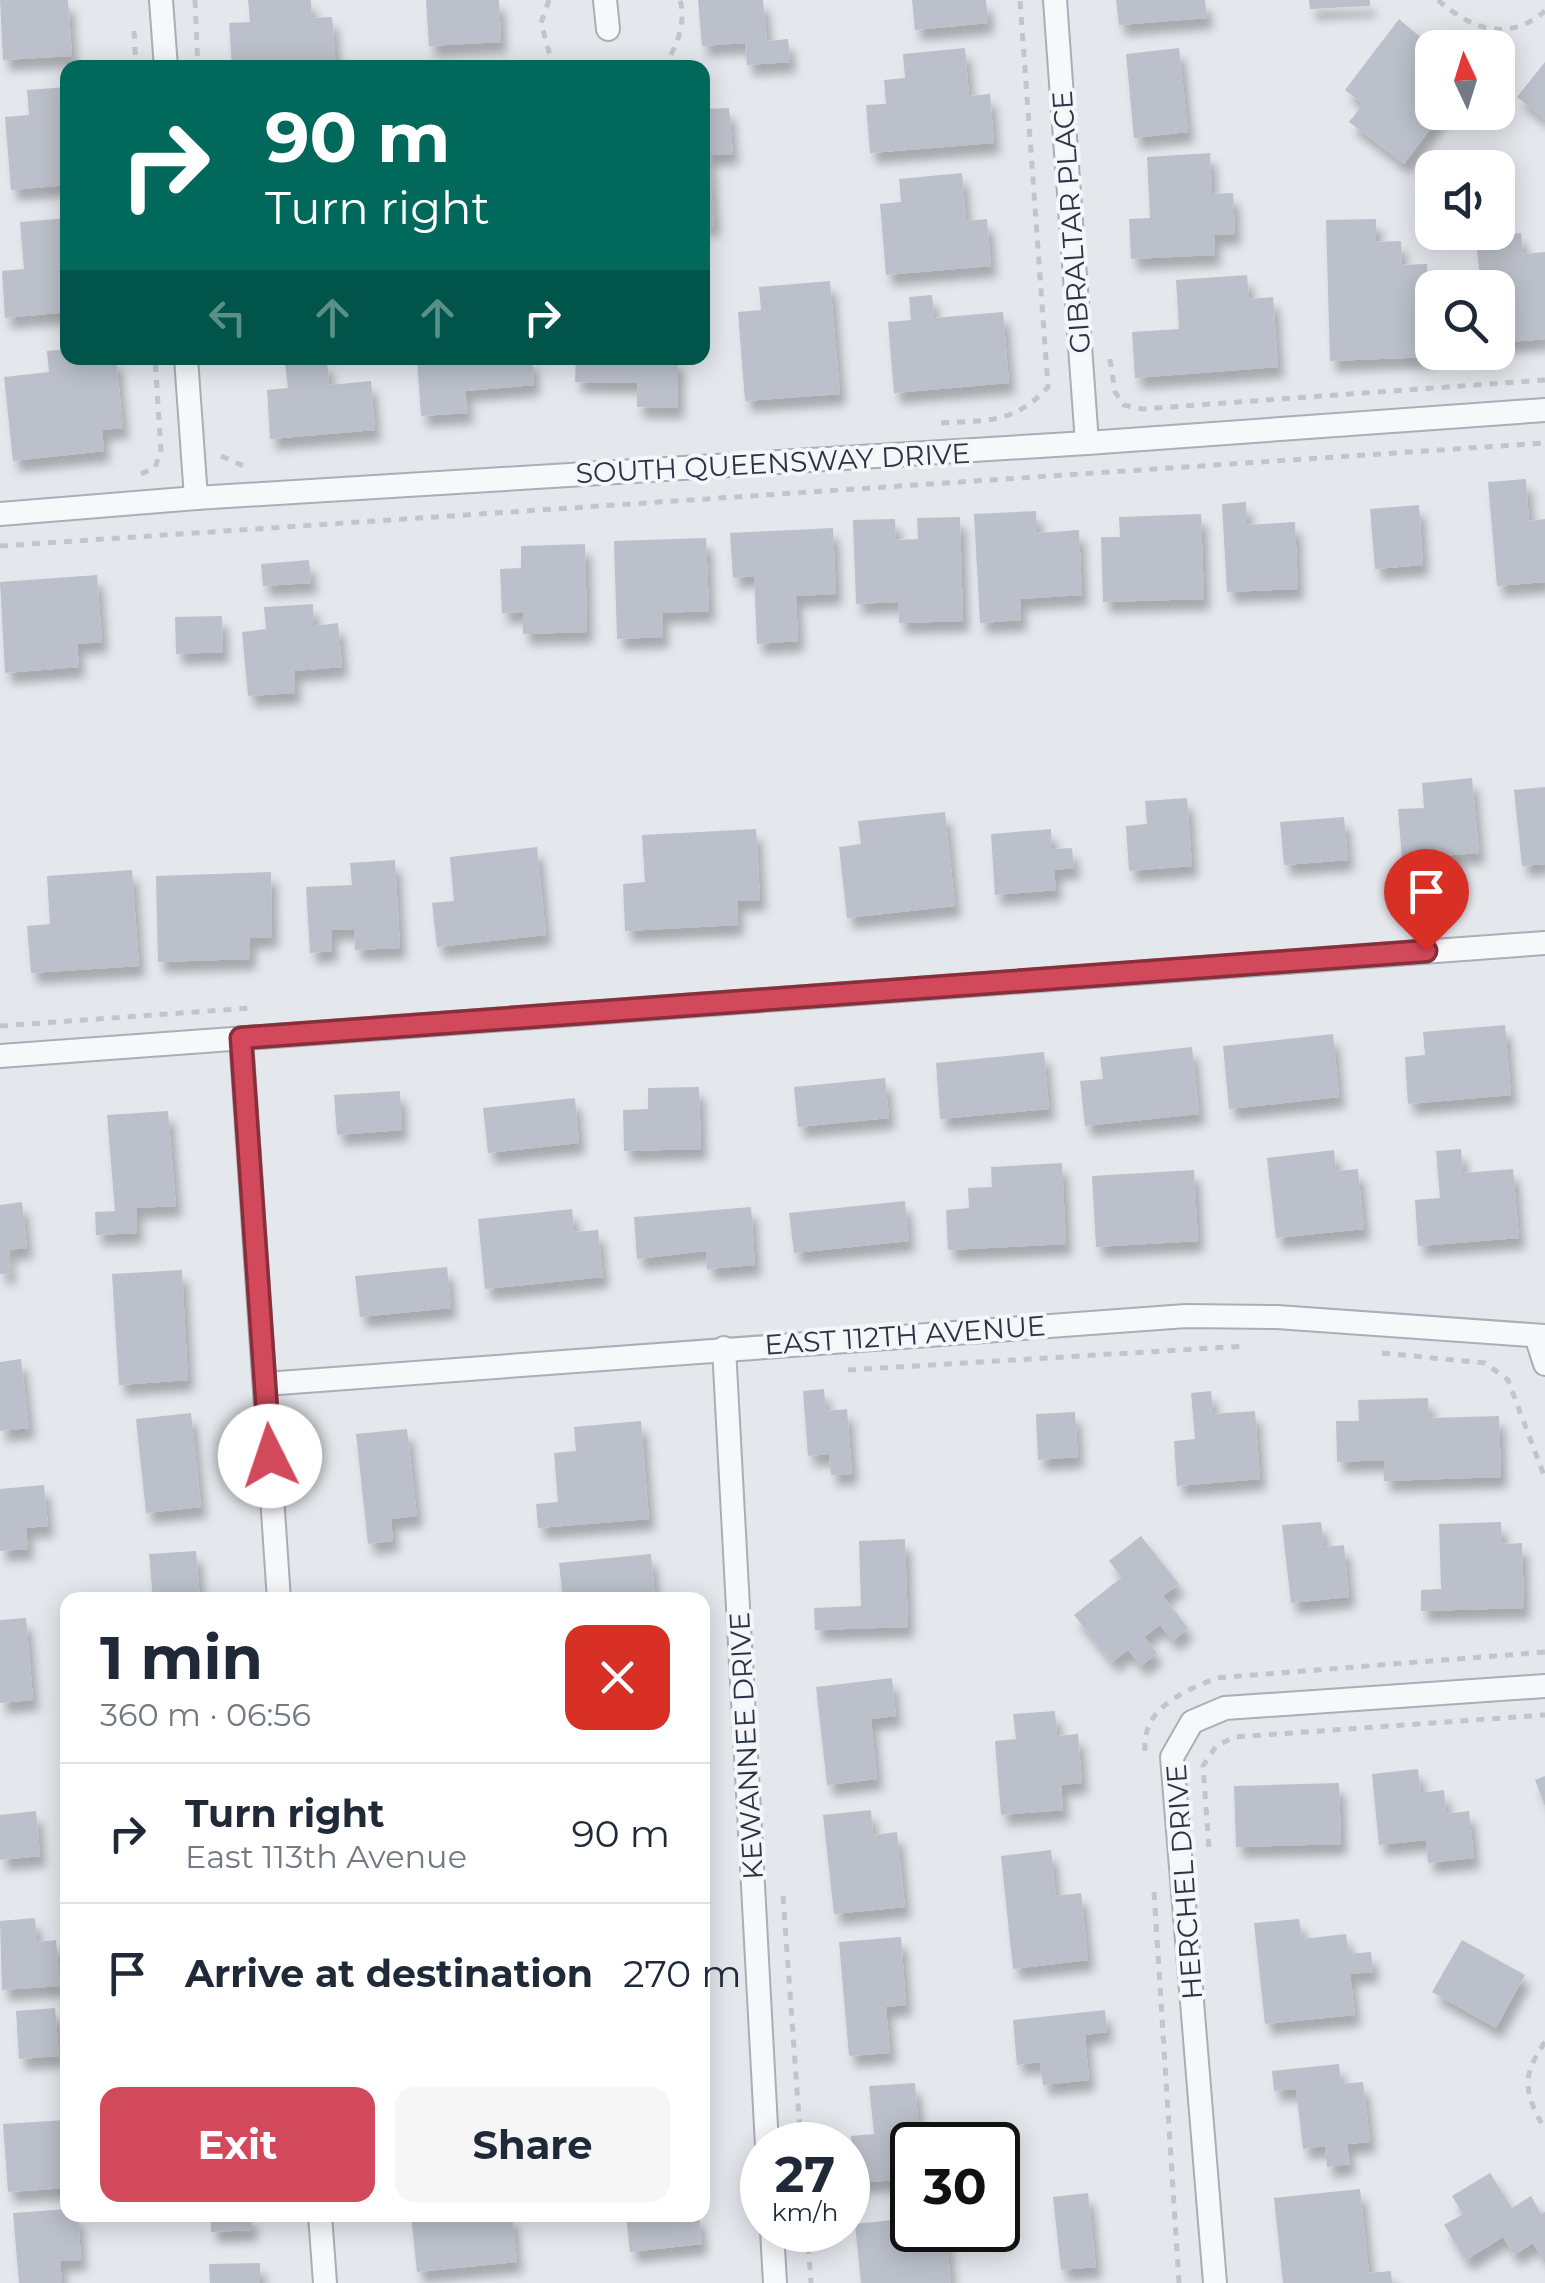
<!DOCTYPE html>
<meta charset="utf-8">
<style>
:root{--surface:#fff;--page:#f6f6f7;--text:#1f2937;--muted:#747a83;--line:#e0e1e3;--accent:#d1495b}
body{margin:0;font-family:Montserrat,sans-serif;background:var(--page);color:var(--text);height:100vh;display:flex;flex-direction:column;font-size:38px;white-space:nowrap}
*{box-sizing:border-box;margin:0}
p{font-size:32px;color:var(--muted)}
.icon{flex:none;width:55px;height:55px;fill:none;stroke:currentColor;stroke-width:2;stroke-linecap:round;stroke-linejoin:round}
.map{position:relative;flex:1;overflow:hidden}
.panel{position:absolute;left:60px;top:1592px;width:650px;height:630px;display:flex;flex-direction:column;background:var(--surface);border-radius:20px;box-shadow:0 5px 25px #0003}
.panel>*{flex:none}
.guide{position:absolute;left:60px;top:60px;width:650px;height:305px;border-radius:20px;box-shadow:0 5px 25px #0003;background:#00695c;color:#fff;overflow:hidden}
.needle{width:65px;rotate:356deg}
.buttons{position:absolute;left:1415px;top:30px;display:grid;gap:20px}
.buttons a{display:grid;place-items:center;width:100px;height:100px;border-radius:20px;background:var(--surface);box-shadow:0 5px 25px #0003;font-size:50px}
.speed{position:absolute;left:740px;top:2122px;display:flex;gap:20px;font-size:50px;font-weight:700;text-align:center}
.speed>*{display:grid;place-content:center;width:130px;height:130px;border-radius:50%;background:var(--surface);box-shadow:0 5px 25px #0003;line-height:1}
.speed small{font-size:25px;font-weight:400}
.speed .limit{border:5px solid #111;border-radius:15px;background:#fff;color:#111}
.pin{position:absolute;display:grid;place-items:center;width:85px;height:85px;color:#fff;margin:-102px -42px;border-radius:50% 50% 50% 0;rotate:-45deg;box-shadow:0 0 10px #0007}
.pin .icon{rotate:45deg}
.me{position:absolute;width:110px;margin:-55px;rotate:356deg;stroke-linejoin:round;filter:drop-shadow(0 0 8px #0008)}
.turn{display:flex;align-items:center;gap:35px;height:210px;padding:0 40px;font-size:45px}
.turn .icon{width:130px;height:130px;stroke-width:2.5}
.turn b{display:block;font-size:70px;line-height:85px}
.lanes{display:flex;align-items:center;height:95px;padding:0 40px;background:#0003;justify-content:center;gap:50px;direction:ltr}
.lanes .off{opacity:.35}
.round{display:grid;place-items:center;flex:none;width:105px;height:105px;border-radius:20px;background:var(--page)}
.head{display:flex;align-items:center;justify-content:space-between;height:170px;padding:0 40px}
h1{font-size:60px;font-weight:700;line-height:75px}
.action{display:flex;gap:20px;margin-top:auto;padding:20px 40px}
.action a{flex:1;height:115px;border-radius:20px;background:var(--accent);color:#fff;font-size:40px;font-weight:700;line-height:115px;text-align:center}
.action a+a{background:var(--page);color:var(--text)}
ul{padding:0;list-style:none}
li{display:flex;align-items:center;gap:30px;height:140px;padding:0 40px;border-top:2px solid var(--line)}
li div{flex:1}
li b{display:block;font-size:38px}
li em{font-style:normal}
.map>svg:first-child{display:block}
.building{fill:#bbc0ca;filter:url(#shadow)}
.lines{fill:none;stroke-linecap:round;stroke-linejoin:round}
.street-casing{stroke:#a9aeb7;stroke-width:26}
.path{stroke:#c2c5cb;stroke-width:5;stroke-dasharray:8 8;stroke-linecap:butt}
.street{stroke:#f7f8fa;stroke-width:22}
.route-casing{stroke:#882f3b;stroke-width:25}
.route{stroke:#d1495b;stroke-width:18}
.labels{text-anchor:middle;stroke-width:8;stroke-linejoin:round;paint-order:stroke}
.street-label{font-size:28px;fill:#2b3445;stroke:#f4f6f9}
</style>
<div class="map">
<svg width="1545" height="2283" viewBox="0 0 1545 2283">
<defs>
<filter id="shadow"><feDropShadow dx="6" dy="11" stdDeviation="5" flood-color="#0004"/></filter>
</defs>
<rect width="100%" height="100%" fill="#e4e7ec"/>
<g class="building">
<path d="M 0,0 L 68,0 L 72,56 L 3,60 Z"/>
<path d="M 248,0 L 311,0 L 312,18 L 332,17 L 336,66 L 232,68 L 229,23 L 250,22 Z"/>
<path d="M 426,0 L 499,0 L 501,42 L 429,46 Z"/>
<path d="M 698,0 L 763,0 L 767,41 L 788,39 L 790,62 L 747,65 L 745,43 L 702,46 Z"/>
<path d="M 912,0 L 986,0 L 988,23 L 915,30 Z"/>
<path d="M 1116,0 L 1205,0 L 1207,18 L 1119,25 Z"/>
<path d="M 1309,0 L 1370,0 L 1370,6 L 1310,9 Z"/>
<path d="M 1399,19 L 1432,47 L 1432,112 L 1443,112 L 1404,164 L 1349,122 L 1363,104 L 1345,90 Z"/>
<path d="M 965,48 L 969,96 L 990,94 L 994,143 L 870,153 L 866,105 L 886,104 L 884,80 L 905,78 L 903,54 Z"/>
<path d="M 1179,48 L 1188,132 L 1134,138 L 1126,54 Z"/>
<path d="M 1545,62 L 1545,120 L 1517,97 Z"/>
<path d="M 68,87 L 68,185 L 11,190 L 5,117 L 29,115 L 27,90 Z"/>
<path d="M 729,108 L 733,154 L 708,155 L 714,225 L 702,226 L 702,109 Z"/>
<path d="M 1210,153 L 1212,194 L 1233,193 L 1235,234 L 1214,235 L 1215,255 L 1131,259 L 1129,219 L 1150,218 L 1147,157 Z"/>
<path d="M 962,173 L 966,221 L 987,219 L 991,266 L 886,275 L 880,204 L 901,202 L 899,179 Z"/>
<path d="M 68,218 L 68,312 L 5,318 L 2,271 L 24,269 L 20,222 Z"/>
<path d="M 1376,219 L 1376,242 L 1401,241 L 1402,265 L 1427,264 L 1430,357 L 1330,361 L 1326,220 Z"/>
<path d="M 1521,233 L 1523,254 L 1545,252 L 1545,339 L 1498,343 L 1498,288 L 1458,288 L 1458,282 L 1480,280 L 1476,238 Z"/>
<path d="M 1247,275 L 1249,299 L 1273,297 L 1278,367 L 1135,378 L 1132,332 L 1179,329 L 1176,280 Z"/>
<path d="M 830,281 L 840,394 L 745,401 L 738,312 L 761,310 L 759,287 Z"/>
<path d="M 932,295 L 934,318 L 1003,312 L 1009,383 L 894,393 L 888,322 L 911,320 L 909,297 Z"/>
<path d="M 68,349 L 68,358 L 116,358 L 123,428 L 102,430 L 104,451 L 13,461 L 4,377 L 49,372 L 47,351 Z"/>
<path d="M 417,358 L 532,358 L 534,385 L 465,391 L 468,413 L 421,416 Z"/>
<path d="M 576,358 L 678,358 L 678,408 L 637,407 L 637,383 L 575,382 Z"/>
<path d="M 327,361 L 329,385 L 371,381 L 375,430 L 270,439 L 267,390 L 288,388 L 285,364 Z"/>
<path d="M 1526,479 L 1529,521 L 1545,519 L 1545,582 L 1497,586 L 1488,482 Z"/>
<path d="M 1246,502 L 1247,525 L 1295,522 L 1298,589 L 1227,592 L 1222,504 Z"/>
<path d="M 1419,505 L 1423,565 L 1375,569 L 1370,509 Z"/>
<path d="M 1036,511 L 1037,533 L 1079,530 L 1082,595 L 1020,599 L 1021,620 L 980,623 L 974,514 Z"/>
<path d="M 1201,514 L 1204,599 L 1103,602 L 1101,537 L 1120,537 L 1119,517 Z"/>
<path d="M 960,517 L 963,621 L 899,623 L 898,602 L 856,604 L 853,520 L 895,519 L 896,540 L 918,539 L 917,518 Z"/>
<path d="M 833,528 L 836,594 L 796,596 L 798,641 L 757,644 L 754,576 L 733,578 L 730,533 Z"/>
<path d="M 706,538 L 709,611 L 662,613 L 663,637 L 617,639 L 614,541 Z"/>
<path d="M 585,544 L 587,632 L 523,634 L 523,612 L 502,613 L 500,569 L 521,568 L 521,546 Z"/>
<path d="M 309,560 L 311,583 L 263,586 L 261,564 Z"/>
<path d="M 97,575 L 102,642 L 77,644 L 79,667 L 5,673 L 0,582 Z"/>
<path d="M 313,604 L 314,626 L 338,623 L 342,667 L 294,671 L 295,693 L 248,696 L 242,632 L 266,629 L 264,607 Z"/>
<path d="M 222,616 L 223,652 L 176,654 L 175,617 Z"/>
<path d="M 1472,778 L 1479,853 L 1402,859 L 1398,809 L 1424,808 L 1422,783 Z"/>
<path d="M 1545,787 L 1545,864 L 1522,866 L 1514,790 Z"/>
<path d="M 1187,798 L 1192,866 L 1129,871 L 1126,826 L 1147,824 L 1145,801 Z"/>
<path d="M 945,812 L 955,906 L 847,918 L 839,847 L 861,844 L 858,821 Z"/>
<path d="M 1344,817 L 1348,860 L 1284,865 L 1280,822 Z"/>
<path d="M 756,829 L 760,900 L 737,901 L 738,925 L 625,931 L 623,884 L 645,882 L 642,835 Z"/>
<path d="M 1051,829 L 1052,849 L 1072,848 L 1074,868 L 1054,870 L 1056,890 L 995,895 L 991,834 Z"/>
<path d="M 537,847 L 546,935 L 437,947 L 432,903 L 454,901 L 450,857 Z"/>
<path d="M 395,860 L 400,948 L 355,950 L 354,929 L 331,930 L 332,951 L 310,953 L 306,887 L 352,885 L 350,863 Z"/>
<path d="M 132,870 L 139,966 L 31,973 L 27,926 L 50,924 L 47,876 Z"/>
<path d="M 271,872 L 272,937 L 250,938 L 250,959 L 158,962 L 156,876 Z"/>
<path d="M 1505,1025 L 1511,1095 L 1408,1104 L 1405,1057 L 1425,1055 L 1423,1032 Z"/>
<path d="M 1333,1034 L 1339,1097 L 1229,1109 L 1223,1046 Z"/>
<path d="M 1192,1047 L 1199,1114 L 1085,1126 L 1080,1081 L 1103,1079 L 1100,1057 Z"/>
<path d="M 1044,1052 L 1049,1109 L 940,1119 L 936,1063 Z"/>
<path d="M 885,1078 L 889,1118 L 798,1127 L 794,1087 Z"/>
<path d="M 699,1087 L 701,1149 L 624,1151 L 623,1110 L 648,1109 L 648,1088 Z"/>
<path d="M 400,1091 L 402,1130 L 337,1135 L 334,1095 Z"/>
<path d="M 575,1098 L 579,1143 L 488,1153 L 483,1108 Z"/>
<path d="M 168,1111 L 176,1206 L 136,1208 L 137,1233 L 96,1235 L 95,1212 L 115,1211 L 107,1115 Z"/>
<path d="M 1461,1149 L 1463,1173 L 1513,1169 L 1519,1238 L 1418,1246 L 1415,1200 L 1440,1198 L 1436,1151 Z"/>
<path d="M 1334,1150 L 1336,1171 L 1358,1169 L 1364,1229 L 1276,1238 L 1267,1158 Z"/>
<path d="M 1062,1163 L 1066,1244 L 948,1250 L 946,1210 L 969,1208 L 968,1188 L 992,1187 L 991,1167 Z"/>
<path d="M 1194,1170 L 1198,1241 L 1096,1247 L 1092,1176 Z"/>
<path d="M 905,1201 L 909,1241 L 794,1253 L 789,1213 Z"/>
<path d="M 22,1202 L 27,1248 L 8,1250 L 10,1273 L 0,1274 L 0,1205 Z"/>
<path d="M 751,1207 L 755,1265 L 707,1269 L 706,1251 L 637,1259 L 634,1217 Z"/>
<path d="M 572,1209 L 574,1232 L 598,1230 L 603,1277 L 485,1289 L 478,1219 Z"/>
<path d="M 447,1267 L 451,1308 L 360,1317 L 355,1276 Z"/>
<path d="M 182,1270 L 188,1380 L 119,1385 L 112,1274 Z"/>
<path d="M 21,1359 L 29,1428 L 0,1431 L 0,1362 Z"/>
<path d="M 824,1389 L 826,1411 L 847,1409 L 852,1474 L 831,1475 L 829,1454 L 808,1456 L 803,1391 Z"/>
<path d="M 1211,1391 L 1213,1414 L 1255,1411 L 1260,1479 L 1177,1486 L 1174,1441 L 1195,1439 L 1191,1393 Z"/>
<path d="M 1428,1398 L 1429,1418 L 1499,1416 L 1501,1477 L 1384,1481 L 1384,1460 L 1337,1462 L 1336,1421 L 1359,1421 L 1358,1400 Z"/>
<path d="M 1075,1412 L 1078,1457 L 1038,1460 L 1036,1414 Z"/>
<path d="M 191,1413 L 201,1507 L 146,1513 L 136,1419 Z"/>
<path d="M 641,1421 L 649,1519 L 538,1528 L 536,1504 L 558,1502 L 554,1453 L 576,1451 L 574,1427 Z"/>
<path d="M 407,1429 L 417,1516 L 391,1519 L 393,1541 L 368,1544 L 356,1434 Z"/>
<path d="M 44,1485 L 48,1526 L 26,1528 L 28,1549 L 0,1551 L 0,1489 Z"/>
<path d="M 1321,1522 L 1324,1547 L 1344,1545 L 1349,1597 L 1291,1603 L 1282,1525 Z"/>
<path d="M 1501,1522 L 1502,1544 L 1522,1543 L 1524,1608 L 1421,1611 L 1421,1590 L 1441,1589 L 1439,1524 Z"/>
<path d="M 1141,1536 L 1179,1584 L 1163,1596 L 1188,1628 L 1173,1641 L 1160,1625 L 1144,1637 L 1157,1653 L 1141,1666 L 1128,1650 L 1112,1662 L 1074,1615 L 1122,1577 L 1109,1561 Z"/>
<path d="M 905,1539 L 908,1627 L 815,1630 L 814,1608 L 861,1606 L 859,1541 Z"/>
<path d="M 196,1551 L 200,1600 L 153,1600 L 149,1554 Z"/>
<path d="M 651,1554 L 655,1598 L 563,1600 L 559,1563 Z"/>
<path d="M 26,1618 L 33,1700 L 0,1703 L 0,1620 Z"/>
<path d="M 892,1678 L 896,1716 L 871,1719 L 877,1779 L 827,1785 L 816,1687 Z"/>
<path d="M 1055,1711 L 1057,1736 L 1078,1734 L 1082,1783 L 1061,1785 L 1063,1810 L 1001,1815 L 995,1741 L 1016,1739 L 1013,1714 Z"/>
<path d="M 1418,1769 L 1421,1793 L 1444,1790 L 1446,1814 L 1469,1811 L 1474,1858 L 1428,1863 L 1426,1840 L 1379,1845 L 1372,1774 Z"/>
<path d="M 1545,1776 L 1545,1806 L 1535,1780 Z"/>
<path d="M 1339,1783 L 1341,1844 L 1236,1847 L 1234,1786 Z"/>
<path d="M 871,1810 L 873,1835 L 897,1832 L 905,1907 L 834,1914 L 823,1815 Z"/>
<path d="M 36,1811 L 40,1856 L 0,1860 L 0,1815 Z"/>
<path d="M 1051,1850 L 1056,1896 L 1081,1893 L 1088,1960 L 1013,1969 L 1001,1856 Z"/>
<path d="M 35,1918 L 37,1942 L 56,1940 L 60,1986 L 2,1990 L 0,1921 Z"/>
<path d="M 1299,1919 L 1302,1939 L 1346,1934 L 1349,1954 L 1371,1952 L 1373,1972 L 1350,1974 L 1355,2015 L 1265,2024 L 1254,1923 Z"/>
<path d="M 901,1937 L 906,2005 L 886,2007 L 890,2053 L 849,2056 L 839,1942 Z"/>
<path d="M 1462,1940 L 1525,1975 L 1496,2028 L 1432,1992 Z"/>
<path d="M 55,2008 L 59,2056 L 19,2059 L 16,2011 Z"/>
<path d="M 1105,2010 L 1107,2032 L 1085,2035 L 1089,2080 L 1043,2085 L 1040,2062 L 1017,2065 L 1013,2020 Z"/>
<path d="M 1339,2064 L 1341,2084 L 1363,2082 L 1370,2142 L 1347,2144 L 1350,2164 L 1327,2167 L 1325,2146 L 1303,2149 L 1296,2089 L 1274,2091 L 1272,2071 Z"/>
<path d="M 915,2083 L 919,2131 L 942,2128 L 943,2145 L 912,2145 L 912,2179 L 855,2183 L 851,2136 L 874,2134 L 869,2086 Z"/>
<path d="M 65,2120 L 68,2188 L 8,2192 L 3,2124 Z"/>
<path d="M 1490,2173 L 1512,2208 L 1531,2196 L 1541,2214 L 1545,2212 L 1545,2263 L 1533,2243 L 1514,2255 L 1503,2237 L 1466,2260 L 1444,2225 L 1463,2214 L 1452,2196 Z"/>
<path d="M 1360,2189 L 1369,2273 L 1391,2271 L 1392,2283 L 1283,2283 L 1274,2198 Z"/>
<path d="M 1088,2193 L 1096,2267 L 1061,2270 L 1053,2197 Z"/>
<path d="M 68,2209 L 68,2215 L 78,2215 L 81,2260 L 60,2261 L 62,2283 L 19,2283 L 13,2213 Z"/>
<path d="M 211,2215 L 251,2215 L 252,2230 L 211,2232 Z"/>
<path d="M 411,2215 L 512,2215 L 517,2262 L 417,2272 Z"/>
<path d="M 626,2215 L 699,2215 L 702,2244 L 630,2252 Z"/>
<path d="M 912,2218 L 912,2230 L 923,2230 L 924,2237 L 946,2235 L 951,2283 L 861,2283 L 855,2224 Z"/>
<path d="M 260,2263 L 260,2283 L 210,2283 L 209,2264 Z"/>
</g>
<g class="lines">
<defs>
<g id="street">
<path d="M 161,0 L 166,68"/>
<path d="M 605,0 L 608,29"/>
<path d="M 1055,0 L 1087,443"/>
<path d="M 186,358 L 196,498"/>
<path d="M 0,514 L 196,498 L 1087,443 L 1545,410"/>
<path d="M 241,1038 L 279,1600"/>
<path d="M 0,1056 L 1545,943"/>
<path d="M 1536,1336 L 1545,1364"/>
<path d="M 724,1348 L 767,2145"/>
<path d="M 265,1384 L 1186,1316 L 1277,1317 L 1545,1336"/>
<path d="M 320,2215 L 325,2283"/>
<path d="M 772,2230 L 775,2283"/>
<path d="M 1215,2283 L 1172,1757 L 1192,1722 L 1225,1708 L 1545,1686"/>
</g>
</defs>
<use href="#street" class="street-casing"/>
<g class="path">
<path d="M 195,0 L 198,68"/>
<path d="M 549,0 L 541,23 L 552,63 L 557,68"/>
<path d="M 1438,0 C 1471,29 1508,43 1545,11"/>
<path d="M 134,31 L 136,68"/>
<path d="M 662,68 C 676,50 687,23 680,0"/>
<path d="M 1110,359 L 1115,392 L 1124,405 L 1142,409 L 1545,380"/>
<path d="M 941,423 C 988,420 1014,424 1048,387 L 1020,0"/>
<path d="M 221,456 L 246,467"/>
<path d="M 141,474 L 155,467 L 161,452 L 155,358"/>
<path d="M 0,546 L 1545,443"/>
<path d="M 0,1026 L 251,1008"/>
<path d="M 1382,1353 L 1485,1363 L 1508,1380 L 1545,1478"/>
<path d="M 848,1370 L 1246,1346"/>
<path d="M 1145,1751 C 1142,1708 1181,1693 1216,1678 L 1545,1652"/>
<path d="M 1209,1847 L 1203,1766 L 1216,1746 L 1235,1737 L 1545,1715"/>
<path d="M 1154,1892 L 1179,2283"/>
<path d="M 783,1896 L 801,2145"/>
<path d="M 1545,2042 C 1520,2078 1525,2093 1545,2130"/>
<path d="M 807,2230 L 811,2283"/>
</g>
<use href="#street" class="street"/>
</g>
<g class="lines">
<defs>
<path id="route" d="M 270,1456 L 241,1038 L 1426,951"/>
</defs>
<use href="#route" class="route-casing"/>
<use href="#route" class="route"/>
</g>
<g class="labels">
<g class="street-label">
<text transform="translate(1071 222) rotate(-94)" y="10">GIBRALTAR PLACE</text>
<text transform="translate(773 463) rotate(-3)" y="10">SOUTH QUEENSWAY DRIVE</text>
<text transform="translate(905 1335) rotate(-4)" y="10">EAST 112TH AVENUE</text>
<text transform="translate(746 1746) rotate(-93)" y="10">KEWANNEE DRIVE</text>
<text transform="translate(1184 1882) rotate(-94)" y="10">HERCHEL DRIVE</text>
</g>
</g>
</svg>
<div class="buttons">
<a><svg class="needle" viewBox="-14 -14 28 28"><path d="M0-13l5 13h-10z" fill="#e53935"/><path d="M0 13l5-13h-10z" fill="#747a83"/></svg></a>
<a><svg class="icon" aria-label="sound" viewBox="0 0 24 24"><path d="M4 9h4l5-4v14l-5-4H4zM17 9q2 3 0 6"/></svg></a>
<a><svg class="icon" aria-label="search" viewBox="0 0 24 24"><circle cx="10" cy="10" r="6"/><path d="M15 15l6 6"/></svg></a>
</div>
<div class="speed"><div>27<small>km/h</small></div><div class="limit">30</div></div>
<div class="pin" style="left:1426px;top:951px;background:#d93025"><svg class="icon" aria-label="arrive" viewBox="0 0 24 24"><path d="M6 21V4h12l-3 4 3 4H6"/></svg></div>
<svg class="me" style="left:270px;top:1456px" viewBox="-20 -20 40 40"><circle r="19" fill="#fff"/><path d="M0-13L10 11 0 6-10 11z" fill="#d1495b"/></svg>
<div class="guide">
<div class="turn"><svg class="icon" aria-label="right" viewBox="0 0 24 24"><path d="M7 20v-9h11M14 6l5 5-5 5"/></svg><div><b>90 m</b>Turn right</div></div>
<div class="lanes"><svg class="icon off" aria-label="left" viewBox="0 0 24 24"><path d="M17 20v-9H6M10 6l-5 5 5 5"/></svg><svg class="icon off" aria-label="ahead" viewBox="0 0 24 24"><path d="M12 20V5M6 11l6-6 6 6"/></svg><svg class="icon off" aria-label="ahead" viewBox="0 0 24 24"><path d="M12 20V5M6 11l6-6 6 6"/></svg><svg class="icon" aria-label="right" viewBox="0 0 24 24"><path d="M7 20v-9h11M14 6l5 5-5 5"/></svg></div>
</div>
<section class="panel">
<div class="head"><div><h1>1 min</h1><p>360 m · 06:56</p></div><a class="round" style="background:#d93025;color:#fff"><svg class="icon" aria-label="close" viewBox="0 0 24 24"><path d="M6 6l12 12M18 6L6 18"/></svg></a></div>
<ul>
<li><svg class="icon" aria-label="right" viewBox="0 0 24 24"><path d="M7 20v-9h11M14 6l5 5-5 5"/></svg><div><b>Turn right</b><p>East 113th Avenue</p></div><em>90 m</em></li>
<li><svg class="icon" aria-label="arrive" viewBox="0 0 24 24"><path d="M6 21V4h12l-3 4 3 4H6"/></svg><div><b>Arrive at destination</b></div><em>270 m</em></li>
</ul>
<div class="action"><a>Exit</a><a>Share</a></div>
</section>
</div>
